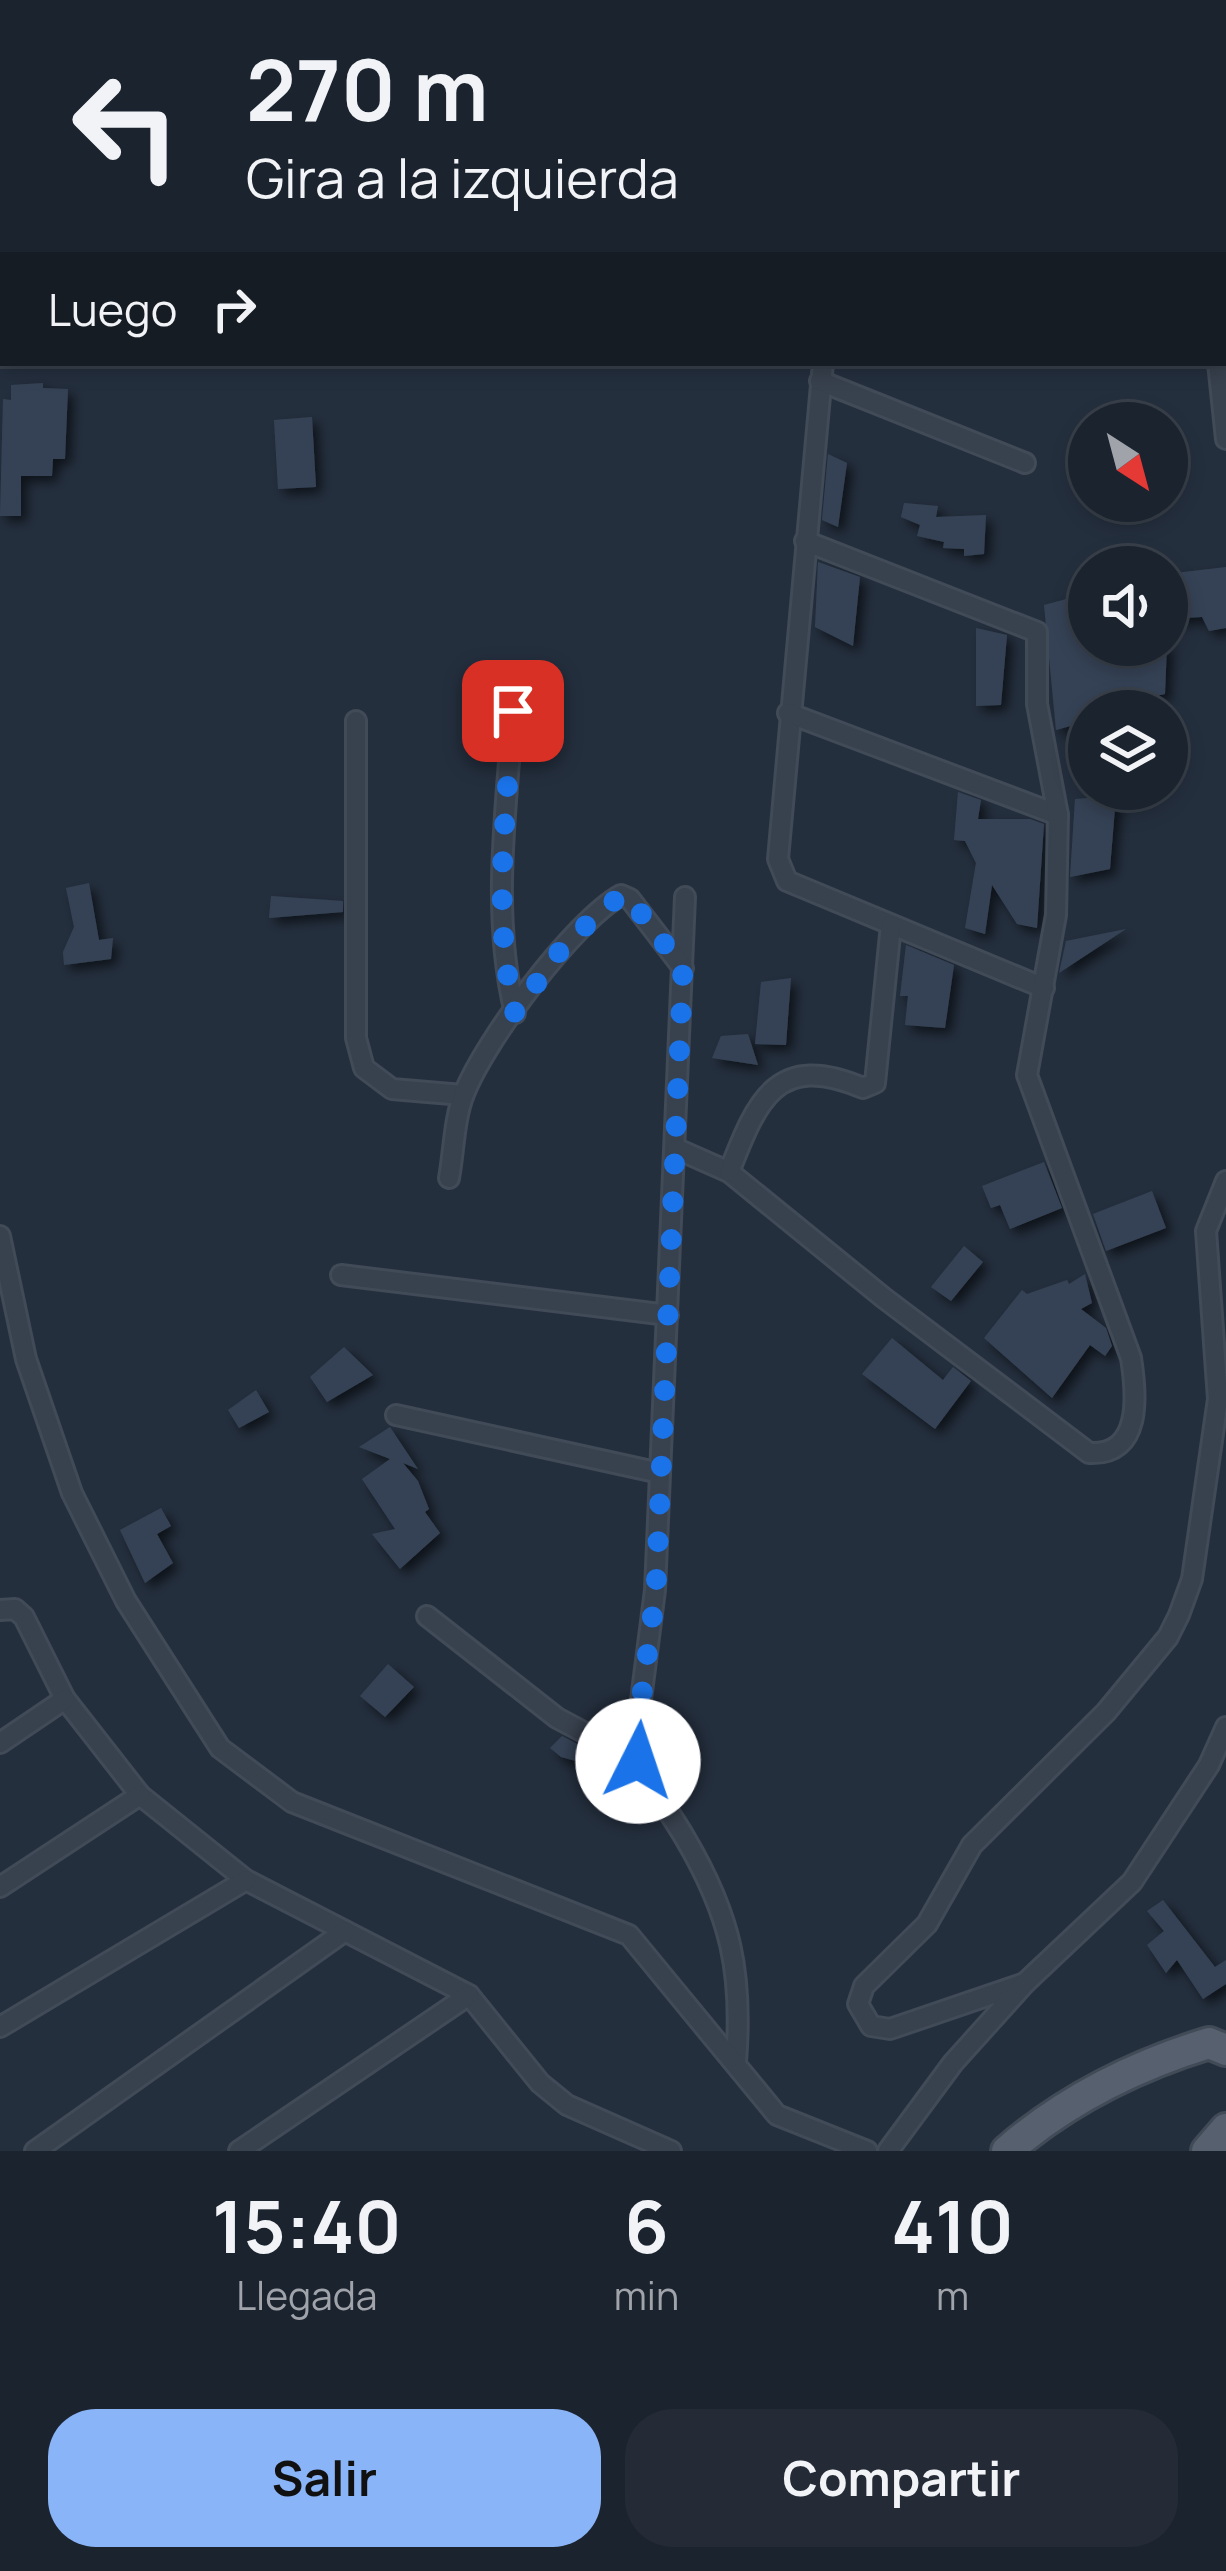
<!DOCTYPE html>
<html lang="es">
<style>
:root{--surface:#1b232e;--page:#242b36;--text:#f1f3f6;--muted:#a0a4aa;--line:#39404a;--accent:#8ab4f8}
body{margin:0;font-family:Manrope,sans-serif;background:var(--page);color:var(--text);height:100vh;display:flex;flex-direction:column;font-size:45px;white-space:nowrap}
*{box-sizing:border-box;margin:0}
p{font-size:39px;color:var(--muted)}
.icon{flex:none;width:66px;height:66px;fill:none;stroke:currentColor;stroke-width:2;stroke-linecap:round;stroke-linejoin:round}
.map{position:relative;height:2151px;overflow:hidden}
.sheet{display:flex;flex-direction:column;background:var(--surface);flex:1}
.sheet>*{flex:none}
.guide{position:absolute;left:0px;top:0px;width:1227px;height:366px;box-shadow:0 6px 18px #0003,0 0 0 3px var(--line);background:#1b232e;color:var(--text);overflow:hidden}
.needle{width:78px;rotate:144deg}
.controls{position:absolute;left:1068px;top:402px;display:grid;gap:24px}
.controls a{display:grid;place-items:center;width:120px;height:120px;border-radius:50%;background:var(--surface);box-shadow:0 6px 18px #0003,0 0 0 3px var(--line);font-size:60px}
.pin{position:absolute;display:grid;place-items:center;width:102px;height:102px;color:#fff;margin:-51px;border-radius:24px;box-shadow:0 6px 18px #0006}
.me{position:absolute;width:132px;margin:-66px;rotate:4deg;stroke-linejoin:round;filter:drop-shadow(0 0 9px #0008)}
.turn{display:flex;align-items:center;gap:42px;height:252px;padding:0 48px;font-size:54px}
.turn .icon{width:156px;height:156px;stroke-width:2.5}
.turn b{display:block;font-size:84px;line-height:102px}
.then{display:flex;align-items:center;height:114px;padding:0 48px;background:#0003;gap:24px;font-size:45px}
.eta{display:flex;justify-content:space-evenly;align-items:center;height:204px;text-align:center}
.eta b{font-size:72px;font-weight:700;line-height:84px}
.cta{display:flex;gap:24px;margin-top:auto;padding:24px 48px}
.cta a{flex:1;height:138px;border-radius:48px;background:var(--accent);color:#111;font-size:48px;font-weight:700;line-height:138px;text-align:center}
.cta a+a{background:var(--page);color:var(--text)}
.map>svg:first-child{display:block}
.building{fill:#364354;filter:url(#shadow)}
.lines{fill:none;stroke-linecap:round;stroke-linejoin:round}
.minor-casing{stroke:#414a57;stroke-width:24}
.primary-casing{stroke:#414a57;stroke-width:36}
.minor{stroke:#38414e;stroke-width:18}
.primary{stroke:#56606e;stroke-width:30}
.route{stroke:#1a73e8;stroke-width:21;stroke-dasharray:0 37.8}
</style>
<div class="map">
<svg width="1226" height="2151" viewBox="0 0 1226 2151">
<defs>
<filter id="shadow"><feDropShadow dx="6" dy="6" stdDeviation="6" flood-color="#0009"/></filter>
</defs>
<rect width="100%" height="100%" fill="#242f3e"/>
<g class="building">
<path d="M 43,383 L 43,388 L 68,389 L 65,459 L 53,459 L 52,476 L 21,476 L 21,516 L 0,516 L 3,399 L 11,400 L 11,385 Z"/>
<path d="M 312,417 L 316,487 L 278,489 L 274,420 Z"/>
<path d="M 828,454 L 847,463 L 838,527 L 822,520 Z"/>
<path d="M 904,503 L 938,506 L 936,517 L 986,515 L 984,554 L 964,556 L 964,549 L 943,548 L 944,542 L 917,536 L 920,525 L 901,517 Z"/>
<path d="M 818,562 L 860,577 L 853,646 L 815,627 Z"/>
<path d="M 1226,567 L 1226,628 L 1209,631 L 1202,617 L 1167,619 L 1167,574 Z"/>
<path d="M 1089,593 L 1089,645 L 1167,645 L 1165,694 L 1089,711 L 1089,721 L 1056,730 L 1044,605 Z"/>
<path d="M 976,628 L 1007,635 L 1001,705 L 976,706 Z"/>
<path d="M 958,792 L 981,800 L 978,819 L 1030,819 L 1044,824 L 1037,928 L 1017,924 L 992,885 L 985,934 L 965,928 L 976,863 L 965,841 L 954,840 Z"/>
<path d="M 1116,796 L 1110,869 L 1070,877 L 1075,799 Z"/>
<path d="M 89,883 L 99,940 L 113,938 L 111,959 L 64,965 L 63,952 L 74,927 L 66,888 Z"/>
<path d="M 271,896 L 343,901 L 343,912 L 269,918 Z"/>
<path d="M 1126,929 L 1059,973 L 1066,941 Z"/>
<path d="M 906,945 L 954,965 L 945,1028 L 905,1025 L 908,996 L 900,996 Z"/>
<path d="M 791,978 L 786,1045 L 755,1044 L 761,982 Z"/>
<path d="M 748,1034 L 758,1065 L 712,1058 L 721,1036 Z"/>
<path d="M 1044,1162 L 1062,1208 L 1010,1229 L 1000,1205 L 991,1208 L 982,1186 Z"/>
<path d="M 1152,1191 L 1166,1228 L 1106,1251 L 1093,1214 Z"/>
<path d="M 964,1246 L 983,1262 L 951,1301 L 931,1287 Z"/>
<path d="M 1085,1274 L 1092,1303 L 1081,1309 L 1106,1328 L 1112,1346 L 1105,1356 L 1090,1345 L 1052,1398 L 984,1338 L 1022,1290 L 1027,1294 L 1067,1280 L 1069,1284 Z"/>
<path d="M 892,1338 L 943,1380 L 953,1367 L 971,1381 L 935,1429 L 862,1374 Z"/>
<path d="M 344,1347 L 373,1375 L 327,1402 L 310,1377 Z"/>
<path d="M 256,1390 L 269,1412 L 239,1428 L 228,1410 Z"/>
<path d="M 390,1427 L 418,1469 L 403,1463 L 418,1481 L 429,1509 L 425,1512 L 440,1533 L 400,1569 L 372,1534 L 395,1529 L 362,1479 L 390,1459 L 359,1447 Z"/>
<path d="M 161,1508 L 171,1526 L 157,1534 L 173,1563 L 145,1583 L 120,1530 Z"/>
<path d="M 388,1664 L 414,1687 L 385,1717 L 360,1696 Z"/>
<path d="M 562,1736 L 587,1749 L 608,1770 L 561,1757 L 550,1748 Z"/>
<path d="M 1163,1900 L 1215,1967 L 1226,1960 L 1226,1984 L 1203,1999 L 1177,1960 L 1166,1973 L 1147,1945 L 1164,1931 L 1147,1911 Z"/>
</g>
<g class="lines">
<defs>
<g id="minor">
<path d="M 92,0 L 98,3"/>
<path d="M 438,0 L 440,3"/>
<path d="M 0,347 L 3,347"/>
<path d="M 823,363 L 778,859 L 787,881 L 1044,988"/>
<path d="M 1218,363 L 1226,439"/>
<path d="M 820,381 L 1025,463"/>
<path d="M 513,711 C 506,811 491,915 515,1013"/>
<path d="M 788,713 L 1058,815"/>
<path d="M 356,721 L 356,1038 L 364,1068 L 392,1089 L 463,1095"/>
<path d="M 685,897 L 655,1590 L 636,1739 C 640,1775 667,1807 685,1838 C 731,1916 743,1973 736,2062"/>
<path d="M 677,1149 L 729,1172 L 884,1298 L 1089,1453 C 1142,1456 1137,1396 1131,1358 L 1027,1075 L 1056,915 L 1058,815 L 1037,704 L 1037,632 L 805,541"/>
<path d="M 729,1172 C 757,1101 776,1051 863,1088 L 875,1083 L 891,925"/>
<path d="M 449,1178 C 454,1151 454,1119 464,1094 C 484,1042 573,922 621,895 L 630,899 L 683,968"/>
<path d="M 0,1236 L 26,1359 L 72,1493 L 126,1601 L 220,1748 L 292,1802 L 629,1935 L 777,2115 L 867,2151"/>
<path d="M 341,1275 L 668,1315"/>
<path d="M 396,1415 L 660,1473"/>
<path d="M 0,1610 L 15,1609 L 24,1617 L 65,1699 L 140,1795 L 246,1880 L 469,1995 L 540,2083 L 567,2105 L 671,2151"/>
<path d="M 427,1616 L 557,1718 L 638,1761"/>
<path d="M 0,1743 L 65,1699"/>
<path d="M 0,1887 L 140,1795"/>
<path d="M 1025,1983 L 890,2029 L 871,2026 L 858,2004 L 864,1986 L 927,1924 L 972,1845 L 1106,1712 L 1168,1637 L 1179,1615 L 1192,1579 L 1218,1399 L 1206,1231 L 1226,1181"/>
<path d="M 0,2027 L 246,1880"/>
<path d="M 35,2151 L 345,1931"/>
<path d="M 239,2151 L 469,1995"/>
<path d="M 888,2151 L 953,2063 L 1025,1983 L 1132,1882 L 1209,1765 L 1226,1727"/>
</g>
<g id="primary">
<path d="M 1007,2151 C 1067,2099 1134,2066 1209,2043 L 1226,2050"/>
<path d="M 1207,2151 L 1226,2129"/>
</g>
</defs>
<use href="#minor" class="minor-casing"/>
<use href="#primary" class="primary-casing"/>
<use href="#minor" class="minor"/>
<use href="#primary" class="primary"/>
</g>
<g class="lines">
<path class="route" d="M 513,711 C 507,811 491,915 515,1013 L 565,944 L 621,895 L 630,899 L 683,968 L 656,1590 L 636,1739 L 638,1761"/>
</g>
</svg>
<div class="controls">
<a><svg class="needle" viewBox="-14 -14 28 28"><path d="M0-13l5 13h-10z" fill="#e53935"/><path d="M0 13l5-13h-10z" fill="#a0a4aa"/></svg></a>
<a><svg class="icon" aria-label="sound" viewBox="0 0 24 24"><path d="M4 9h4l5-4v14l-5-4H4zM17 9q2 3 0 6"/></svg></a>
<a><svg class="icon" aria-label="layers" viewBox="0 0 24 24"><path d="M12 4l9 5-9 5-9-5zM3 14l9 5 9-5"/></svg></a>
</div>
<div class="pin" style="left:513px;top:711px;background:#d93025"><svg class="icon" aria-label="arrive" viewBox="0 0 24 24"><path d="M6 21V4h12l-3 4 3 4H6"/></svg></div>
<svg class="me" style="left:638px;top:1761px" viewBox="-20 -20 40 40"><circle r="19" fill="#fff"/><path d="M0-13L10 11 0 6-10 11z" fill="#1a73e8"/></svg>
<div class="guide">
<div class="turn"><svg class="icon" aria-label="left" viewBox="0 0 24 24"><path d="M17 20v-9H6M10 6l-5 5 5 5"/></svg><div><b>270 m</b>Gira a la izquierda</div></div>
<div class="then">Luego<svg class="icon" aria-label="right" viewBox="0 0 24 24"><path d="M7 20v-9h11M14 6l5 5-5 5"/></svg></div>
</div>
</div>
<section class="sheet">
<div class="eta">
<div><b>15:40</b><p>Llegada</p></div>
<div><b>6</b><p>min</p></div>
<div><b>410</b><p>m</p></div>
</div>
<div class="cta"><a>Salir</a><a>Compartir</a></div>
</section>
